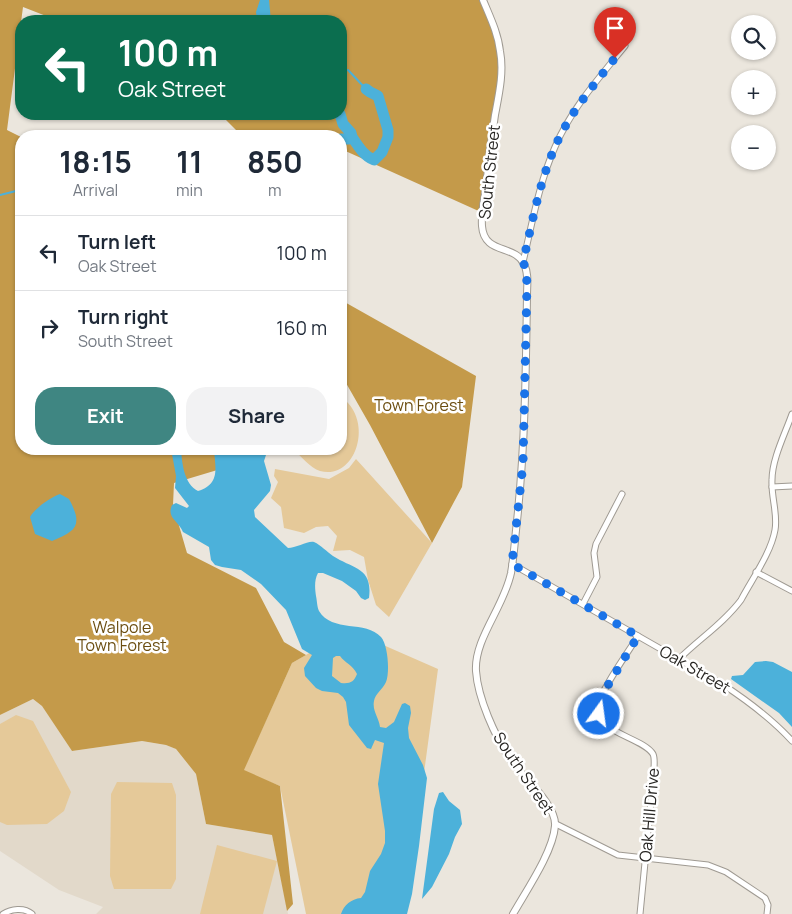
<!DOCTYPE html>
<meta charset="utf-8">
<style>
:root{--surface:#fff;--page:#f2f2f3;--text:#1f2937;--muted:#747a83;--line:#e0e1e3;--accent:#3f8682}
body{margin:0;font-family:Manrope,sans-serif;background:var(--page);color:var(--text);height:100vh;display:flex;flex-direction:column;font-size:19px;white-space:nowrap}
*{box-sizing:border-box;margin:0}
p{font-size:16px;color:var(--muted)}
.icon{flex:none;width:28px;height:28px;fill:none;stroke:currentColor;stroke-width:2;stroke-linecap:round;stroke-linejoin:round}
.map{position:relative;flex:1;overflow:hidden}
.sheet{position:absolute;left:15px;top:130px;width:332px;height:325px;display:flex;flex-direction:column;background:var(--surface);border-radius:20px;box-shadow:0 1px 4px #0004}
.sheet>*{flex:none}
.banner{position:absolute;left:15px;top:15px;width:332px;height:105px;border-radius:20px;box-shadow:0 1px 4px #0004;background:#0b6e4f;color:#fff;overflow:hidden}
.tools{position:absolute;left:731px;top:15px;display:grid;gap:10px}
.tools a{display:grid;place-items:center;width:45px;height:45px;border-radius:50%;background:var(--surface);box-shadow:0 1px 4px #0004;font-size:25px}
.pin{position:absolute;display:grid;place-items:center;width:42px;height:42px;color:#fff;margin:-51px -21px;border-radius:50% 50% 50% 0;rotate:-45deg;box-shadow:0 0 5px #0007}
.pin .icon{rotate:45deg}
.me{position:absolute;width:55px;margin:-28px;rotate:14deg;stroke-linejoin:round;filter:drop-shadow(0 0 4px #0008)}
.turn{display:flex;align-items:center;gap:18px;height:105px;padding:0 20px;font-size:22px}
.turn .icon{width:65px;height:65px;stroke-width:2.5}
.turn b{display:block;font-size:35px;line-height:42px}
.eta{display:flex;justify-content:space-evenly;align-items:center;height:85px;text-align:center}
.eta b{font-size:30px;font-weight:700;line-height:35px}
.cta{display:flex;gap:10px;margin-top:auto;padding:10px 20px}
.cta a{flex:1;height:58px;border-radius:20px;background:var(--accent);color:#fff;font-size:20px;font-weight:700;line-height:58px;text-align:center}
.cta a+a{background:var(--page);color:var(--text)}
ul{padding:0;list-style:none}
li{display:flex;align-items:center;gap:15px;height:75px;padding:0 20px;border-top:1px solid var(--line)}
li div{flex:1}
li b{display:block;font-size:19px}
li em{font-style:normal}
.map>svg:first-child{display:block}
.built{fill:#e2d9ca}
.green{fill:#e5c999}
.forest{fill:#c49a4a}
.water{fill:#4cb1da;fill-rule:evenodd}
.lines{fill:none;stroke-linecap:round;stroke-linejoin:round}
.stream{stroke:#4cb1da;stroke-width:2}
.river{stroke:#4cb1da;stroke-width:11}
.minor-casing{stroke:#9f9a92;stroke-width:7}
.tertiary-casing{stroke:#9f9a92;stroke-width:8}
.minor{stroke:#fff;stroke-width:5}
.tertiary{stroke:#fff;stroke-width:6}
.route{stroke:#1a73e8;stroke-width:9;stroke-dasharray:0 16.2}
.labels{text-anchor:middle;stroke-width:5;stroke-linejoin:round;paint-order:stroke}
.street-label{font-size:16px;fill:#272522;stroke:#fff}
.park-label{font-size:16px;fill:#6c4e11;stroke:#fff}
</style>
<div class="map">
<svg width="792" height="914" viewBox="0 0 792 914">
<rect width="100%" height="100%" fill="#ebe6dd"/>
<path class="built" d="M 33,699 L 42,706 L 72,751 L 142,741 L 166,745 L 176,749 L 196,774 L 206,824 L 272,835 L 288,914 L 96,914 L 103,907 L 59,890 L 0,851 L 0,715 Z"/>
<g class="green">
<path d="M 341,397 C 375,420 356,481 320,471 C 310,468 301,456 293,449 L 341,449 Z"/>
<path d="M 356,459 L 432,543 L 389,617 L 376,605 L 368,580 L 364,557 L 350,550 L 333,551 L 337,536 L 328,526 L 316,527 L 304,533 L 284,528 L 281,507 L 271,498 L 278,482 L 274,476 L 275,469 L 329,479 L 349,468 Z"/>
<path d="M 349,630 L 438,669 L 405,914 L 306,914 L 280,786 L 243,771 L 292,663 Z"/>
<path d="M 16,715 L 33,721 L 71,792 L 64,811 L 47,824 L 7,825 L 0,822 L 0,724 Z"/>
<path d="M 117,782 L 172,783 L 176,795 L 176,879 L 171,889 L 114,889 L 110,876 L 111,794 Z"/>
<path d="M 217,845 L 277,861 L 263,914 L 200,914 Z"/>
</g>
<g class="forest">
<path d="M 0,0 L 483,0 L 501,61 L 483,213 L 341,149 L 341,136 L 242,136 L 220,114 L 341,114 L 341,21 L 59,21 L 23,7 L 7,130 L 21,137 L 21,449 L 233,449 L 224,468 L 174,483 L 173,505 L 187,553 L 256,588 L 284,642 L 306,655 L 292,663 L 244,770 L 280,786 L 293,904 L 287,911 L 272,835 L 206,824 L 196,774 L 176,749 L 166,745 L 142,741 L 72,751 L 42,706 L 33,699 L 0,715 Z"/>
<path d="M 341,300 L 476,376 L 462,487 L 432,543 L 370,425 L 346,383 L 341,382 Z"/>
</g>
<g class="water">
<path d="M 260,0 L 269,0 L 271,21 L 257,21 L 256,12 Z"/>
<path d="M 173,449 L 181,449 C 182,463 184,484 198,491 C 221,484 215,467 214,449 L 268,449 L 264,461 L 271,485 L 270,491 L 254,510 L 255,517 L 288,548 C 296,548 309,540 314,542 C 321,545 327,552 333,556 C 353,569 373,567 369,598 L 365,600 L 361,598 L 356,591 L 342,581 L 323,573 L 318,573 C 314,580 315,589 316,596 C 317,600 317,607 319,611 C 332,633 366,620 381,637 C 388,645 390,672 386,682 C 383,689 375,694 374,701 C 372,711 379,718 380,727 L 386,728 L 394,722 L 402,704 L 405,703 L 410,706 L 411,713 L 408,728 L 409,738 L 423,765 L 427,778 L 419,846 L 412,894 L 407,914 L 341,914 C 344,905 351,899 361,898 L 365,892 L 370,871 L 381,854 L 385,843 L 385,831 L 378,784 L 384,743 L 375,740 L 371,749 L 367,748 L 349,725 L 346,702 L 343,697 L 338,693 L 322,691 L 316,688 L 305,676 L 304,668 L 312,655 L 302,649 L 286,610 L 261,584 L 241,570 L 222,567 L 215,565 L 211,560 L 209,547 L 183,532 C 179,521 166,518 172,505 L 176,503 L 187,508 L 189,506 L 175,488 L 176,476 L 172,454 ZM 336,656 L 340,656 C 345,663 353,665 357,674 C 354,682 350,684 341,683 L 332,676 L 333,658 Z"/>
<path d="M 60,494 L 69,499 C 83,525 77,531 52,541 L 35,534 L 30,517 C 35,508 51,497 60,494 Z"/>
<path d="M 766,661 L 773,662 L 792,672 L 792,727 L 779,713 L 731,679 L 732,676 L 743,675 L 755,662 Z"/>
<path d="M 443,792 L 449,801 L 460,810 L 462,824 L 455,837 L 449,854 L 432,887 L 422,899 L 434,809 L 439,793 Z"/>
</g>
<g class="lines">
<g class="stream">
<path d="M 348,70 L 366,89"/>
<path d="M 0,195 L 16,191 L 21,187"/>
</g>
<g class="river">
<path d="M 340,114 L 343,124 L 351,133 L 352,137 L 349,139 L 341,139"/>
<path d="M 352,137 C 358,146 364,156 374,160 L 382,152 L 388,137 L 388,130 L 378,96 L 370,92 L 366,89"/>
</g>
<defs>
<g id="minor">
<path d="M 523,262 C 532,224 539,183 555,147 C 571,109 599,78 625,46"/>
<path d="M 772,487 L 792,486"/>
<path d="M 512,564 L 722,684 C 748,701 771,718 792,741"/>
<path d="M 756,572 L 792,591"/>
<path d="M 583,604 L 597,577 L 594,553 L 596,544 L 622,494"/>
<path d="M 638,636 C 629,651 600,691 598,706 C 595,733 642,737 653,754 C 655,758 654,765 654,770 L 640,914"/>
<path d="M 679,659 C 699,639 724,623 741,600 C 752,579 771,553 775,530 C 778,514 771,497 772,480 C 772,459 785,434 792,414"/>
<path d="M 556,824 L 618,855 L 708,865 L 726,872 L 765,898 L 768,905 L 767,914"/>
<path d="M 3,914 C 11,909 24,907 32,914"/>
</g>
<path id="tertiary" d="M 483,0 C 490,17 498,33 500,51 C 504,72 499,94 495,115 C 491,139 488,163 486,188 C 484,200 481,213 482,226 C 484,255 515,244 524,264 C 529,274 527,285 527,295 C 526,370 525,446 517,521 C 515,538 514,556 511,573 C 504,607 474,639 476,671 C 478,699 495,736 510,759 C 522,776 557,805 555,826 C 553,852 526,891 513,914"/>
</defs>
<use href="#minor" class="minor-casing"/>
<use href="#tertiary" class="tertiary-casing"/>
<use href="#minor" class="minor"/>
<use href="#tertiary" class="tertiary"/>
</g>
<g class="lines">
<path class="route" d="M 599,714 L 598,704 L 602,695 L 638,636 L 512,564 L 523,464 L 527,284 L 526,269 L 523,262 C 532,224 539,183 555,147 C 569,114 593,86 615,58"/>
</g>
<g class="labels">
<g class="street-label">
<text transform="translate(489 172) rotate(-84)" y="6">South Street</text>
<text transform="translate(695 669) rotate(30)" y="6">Oak Street</text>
<text transform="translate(524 773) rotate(56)" y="6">South Street</text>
<text transform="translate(649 815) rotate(-85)" y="6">Oak Hill Drive</text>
</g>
<g class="park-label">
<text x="419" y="411">Town Forest</text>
<text x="122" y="633">Walpole<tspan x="122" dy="18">Town Forest</tspan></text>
</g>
</g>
</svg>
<div class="tools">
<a><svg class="icon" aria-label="search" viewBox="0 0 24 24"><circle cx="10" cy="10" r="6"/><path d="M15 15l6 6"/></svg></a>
<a>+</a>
<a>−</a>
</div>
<div class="pin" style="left:615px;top:58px;background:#d93025"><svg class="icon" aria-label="arrive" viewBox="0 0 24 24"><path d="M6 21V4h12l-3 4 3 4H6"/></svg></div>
<svg class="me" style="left:599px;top:714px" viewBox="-20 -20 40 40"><circle r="17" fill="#1a73e8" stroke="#fff" stroke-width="3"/><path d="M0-11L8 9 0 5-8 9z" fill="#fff"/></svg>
<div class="banner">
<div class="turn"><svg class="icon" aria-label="left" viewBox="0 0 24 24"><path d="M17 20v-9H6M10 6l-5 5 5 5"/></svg><div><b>100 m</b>Oak Street</div></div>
</div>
<section class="sheet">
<div class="eta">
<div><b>18:15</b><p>Arrival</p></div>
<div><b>11</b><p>min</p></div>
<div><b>850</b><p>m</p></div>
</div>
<ul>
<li><svg class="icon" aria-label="left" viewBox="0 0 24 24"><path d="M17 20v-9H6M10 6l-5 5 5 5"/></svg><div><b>Turn left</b><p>Oak Street</p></div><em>100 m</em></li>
<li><svg class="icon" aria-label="right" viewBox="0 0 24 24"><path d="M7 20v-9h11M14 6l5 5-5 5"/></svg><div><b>Turn right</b><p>South Street</p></div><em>160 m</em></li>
</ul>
<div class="cta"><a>Exit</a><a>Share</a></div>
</section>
</div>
